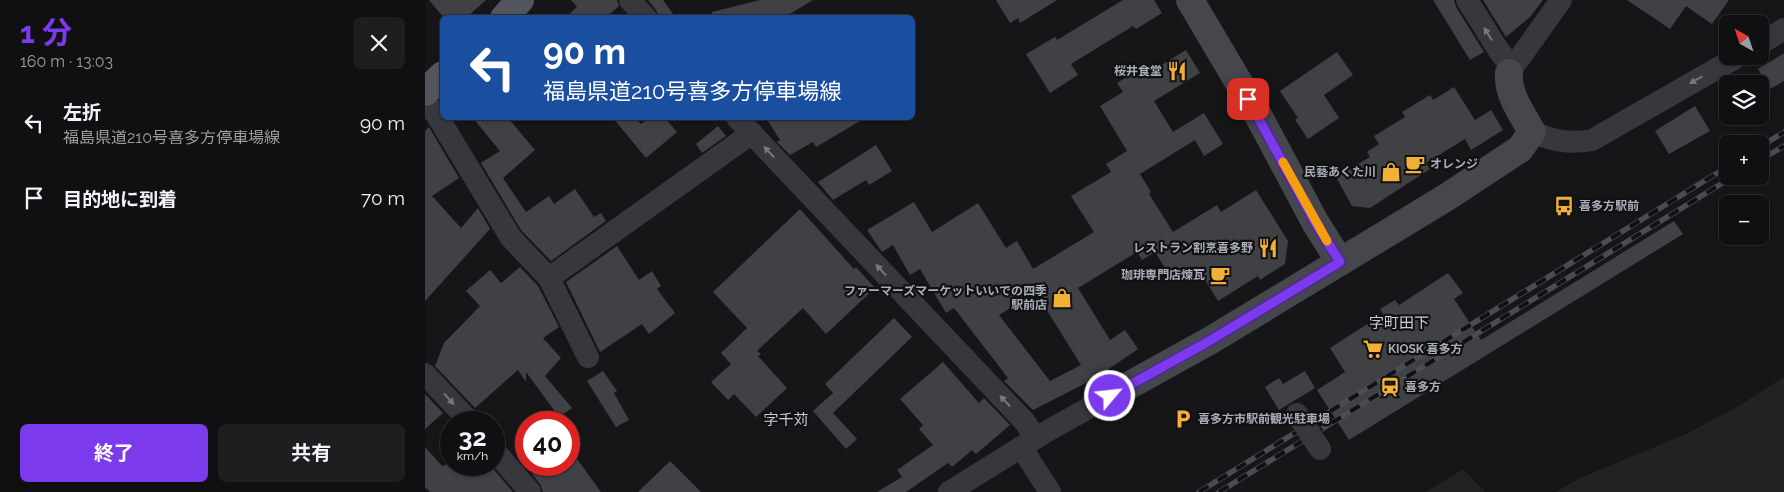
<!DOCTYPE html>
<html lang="ja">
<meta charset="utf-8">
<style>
:root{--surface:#101012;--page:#1e1e20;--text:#f1f3f6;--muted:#9c9d9f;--line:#303032;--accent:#7c3aed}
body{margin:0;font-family:Raleway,"Noto Sans JP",sans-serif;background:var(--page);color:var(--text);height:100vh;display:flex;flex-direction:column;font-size:19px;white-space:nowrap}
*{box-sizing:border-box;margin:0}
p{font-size:16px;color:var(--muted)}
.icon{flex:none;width:28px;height:28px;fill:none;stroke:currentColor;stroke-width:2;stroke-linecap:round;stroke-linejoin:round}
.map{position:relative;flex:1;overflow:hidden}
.details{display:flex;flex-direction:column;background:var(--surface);width:425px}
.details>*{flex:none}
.hud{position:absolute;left:15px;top:15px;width:475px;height:105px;border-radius:8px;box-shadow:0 1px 4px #0004,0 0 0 1px var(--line);background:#1a4fa0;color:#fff;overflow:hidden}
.needle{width:32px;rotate:320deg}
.buttons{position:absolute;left:1294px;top:15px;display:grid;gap:10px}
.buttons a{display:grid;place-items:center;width:50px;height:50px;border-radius:8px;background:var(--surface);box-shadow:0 1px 4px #0004,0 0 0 1px var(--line);font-size:25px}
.speed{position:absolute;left:15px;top:411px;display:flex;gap:10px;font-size:25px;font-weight:700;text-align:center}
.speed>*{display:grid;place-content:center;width:65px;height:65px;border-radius:50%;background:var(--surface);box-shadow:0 1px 4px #0004,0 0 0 1px var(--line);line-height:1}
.speed small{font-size:12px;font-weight:400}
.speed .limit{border:8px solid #d22;background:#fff;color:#111}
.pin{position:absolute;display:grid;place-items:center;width:42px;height:42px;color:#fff;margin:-21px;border-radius:10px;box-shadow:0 2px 8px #0006}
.me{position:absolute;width:55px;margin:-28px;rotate:62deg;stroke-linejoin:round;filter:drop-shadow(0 0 4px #0008)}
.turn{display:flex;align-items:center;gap:18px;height:105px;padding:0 20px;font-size:22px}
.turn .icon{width:65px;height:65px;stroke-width:2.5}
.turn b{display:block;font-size:35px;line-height:42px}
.round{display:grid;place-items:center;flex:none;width:52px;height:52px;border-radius:8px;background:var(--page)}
.summary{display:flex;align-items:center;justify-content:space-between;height:85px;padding:0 20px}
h1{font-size:30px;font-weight:700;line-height:38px;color:var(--accent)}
.cta{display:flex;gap:10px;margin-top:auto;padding:10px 20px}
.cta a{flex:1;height:58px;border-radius:8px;background:var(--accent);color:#fff;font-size:20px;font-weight:700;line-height:58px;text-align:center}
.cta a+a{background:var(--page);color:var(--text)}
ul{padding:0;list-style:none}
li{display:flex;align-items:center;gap:15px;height:75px;padding:0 20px}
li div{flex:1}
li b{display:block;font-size:19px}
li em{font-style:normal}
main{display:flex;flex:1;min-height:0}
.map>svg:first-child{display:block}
.built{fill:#222225}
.building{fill:#404145;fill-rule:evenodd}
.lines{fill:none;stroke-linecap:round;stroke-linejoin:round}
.street{stroke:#37383d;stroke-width:22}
.secondary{stroke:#45474d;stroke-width:28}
.primary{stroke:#53555c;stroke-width:28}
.rail-casing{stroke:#4a4c52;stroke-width:5.5}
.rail{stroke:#111113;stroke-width:4;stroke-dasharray:11;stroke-linecap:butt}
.street-bridge{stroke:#37383d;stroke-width:22}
.oneway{fill:#757881}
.route-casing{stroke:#51269a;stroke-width:12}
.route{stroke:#7c3aed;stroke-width:9}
.slow{stroke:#f59e0b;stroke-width:9}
.labels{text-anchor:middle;stroke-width:4.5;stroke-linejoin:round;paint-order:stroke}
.poi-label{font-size:12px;font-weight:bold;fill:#a8adb8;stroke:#111113;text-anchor:end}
.quarter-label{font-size:15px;fill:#c9ccd4;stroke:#111113}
</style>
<main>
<section class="details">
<div class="summary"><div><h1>1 分</h1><p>160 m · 13:03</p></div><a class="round"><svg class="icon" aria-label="close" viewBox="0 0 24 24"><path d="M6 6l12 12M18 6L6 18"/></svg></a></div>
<ul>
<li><svg class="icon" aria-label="left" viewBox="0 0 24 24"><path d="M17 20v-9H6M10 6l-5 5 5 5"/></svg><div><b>左折</b><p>福島県道210号喜多方停車場線</p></div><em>90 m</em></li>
<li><svg class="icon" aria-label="arrive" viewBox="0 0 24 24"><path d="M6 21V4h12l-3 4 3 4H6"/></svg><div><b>目的地に到着</b></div><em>70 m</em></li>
</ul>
<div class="cta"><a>終了</a><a>共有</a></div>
</section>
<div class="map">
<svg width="1359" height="492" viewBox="0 0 1359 492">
<rect width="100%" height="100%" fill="#161618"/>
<g class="built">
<path d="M 1359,377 L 1359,492 L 1131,492 L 1155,478 L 1263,433 L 1315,405 Z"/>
<path d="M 1038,469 L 1060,492 L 1001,492 Z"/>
</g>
<g class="building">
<path d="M 4,0 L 61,0 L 41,18 L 19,18 Z"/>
<path d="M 146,0 L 192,0 L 194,6 L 180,18 L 140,18 L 152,7 Z"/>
<path d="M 223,0 L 238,0 L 251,18 L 234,18 L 231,10 Z"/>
<path d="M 335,0 L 388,0 L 358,18 L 287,18 L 287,12 Z"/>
<path d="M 571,0 L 632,0 L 595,23 L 593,18 L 585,23 Z"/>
<path d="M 698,0 L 729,0 L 737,13 L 711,29 L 708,26 L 646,64 L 653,75 L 625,93 L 601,54 L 630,37 L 632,40 Z"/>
<path d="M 1008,0 L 1029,0 L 1031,7 L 1059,52 L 1045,60 Z"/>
<path d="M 1058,0 L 1118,0 L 1105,17 L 1081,37 Z"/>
<path d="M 1202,0 L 1304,0 L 1287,24 L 1261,6 L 1245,29 Z"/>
<path d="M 761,50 L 775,73 L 729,101 L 748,132 L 779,113 L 798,144 L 779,156 L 770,140 L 715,174 L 726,192 L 724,194 L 748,232 L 792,205 L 796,212 L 831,190 L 863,241 L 860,264 L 835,280 L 833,276 L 793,301 L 772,267 L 748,281 L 730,252 L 717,260 L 712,252 L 653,288 L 685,340 L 700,330 L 713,349 L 669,379 L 608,410 L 579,381 L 583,378 L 529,308 L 521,313 L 495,269 L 485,275 L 468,245 L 457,252 L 442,230 L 489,202 L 507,232 L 553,203 L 581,248 L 592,241 L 608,269 L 669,232 L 646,196 L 686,172 L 681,164 L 702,151 L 675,106 L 698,92 L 692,83 L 716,68 L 720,75 ZM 611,293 L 656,365 L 625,381 L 574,315 Z"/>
<path d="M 912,52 L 928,75 L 899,95 L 914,118 L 883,139 L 870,120 L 873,118 L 855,91 Z"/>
<path d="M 1359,53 L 1359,81 L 1345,89 L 1333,69 Z"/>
<path d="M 1029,87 L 1050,120 L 1066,110 L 1078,130 L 1046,150 L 1040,139 L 1001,163 L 1005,169 L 945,208 L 927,206 L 911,177 L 945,157 L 942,152 L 954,144 L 949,136 L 980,117 L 977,112 L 1005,95 L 1008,100 Z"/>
<path d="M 1270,106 L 1285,131 L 1244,154 L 1230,131 Z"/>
<path d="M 48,118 L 83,118 L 110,150 L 78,178 L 101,212 L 124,196 L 129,204 L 150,189 L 169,217 L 176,213 L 181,221 L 126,261 L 96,230 L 56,163 L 75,151 Z"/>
<path d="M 188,118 L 210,118 L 216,124 L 224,118 L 240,118 L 252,132 L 221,158 Z"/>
<path d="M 341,118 L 440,118 L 391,147 L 388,142 L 365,155 L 352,142 L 355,140 Z"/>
<path d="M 293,126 L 301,136 L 277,153 L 271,144 Z"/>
<path d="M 4,127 L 34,178 L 7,196 L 36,228 L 53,208 L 65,229 L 0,301 L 0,131 Z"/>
<path d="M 451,145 L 467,171 L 444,185 L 441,180 L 408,200 L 393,182 Z"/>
<path d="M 375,209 L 429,269 L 431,267 L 450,288 L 401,334 L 378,308 L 332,351 L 336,354 L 333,356 L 362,388 L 331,417 L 309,394 L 303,400 L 286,382 L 306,364 L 296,353 L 322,328 L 288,292 Z"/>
<path d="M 1249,221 L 1258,234 L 924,440 L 892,390 L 920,372 L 905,348 L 958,314 L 955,309 L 970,300 L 974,305 L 1023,273 L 1038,293 L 1029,299 L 1056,340 Z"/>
<path d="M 192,246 L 214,280 L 227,271 L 236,286 L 232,289 L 250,313 L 224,334 L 217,324 L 175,352 L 141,282 Z"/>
<path d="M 95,267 L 113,286 L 134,327 L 118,338 L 136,358 L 120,376 L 147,408 L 134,417 L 101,372 L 101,382 L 93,370 L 50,408 L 10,366 L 19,343 L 55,306 L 41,291 L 65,270 L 76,283 Z"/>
<path d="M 469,318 L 487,337 L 408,413 L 432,439 L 421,449 L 388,411 L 408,393 L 400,384 Z"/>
<path d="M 518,362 L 554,403 L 559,398 L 585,425 L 551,454 L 547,450 L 527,467 L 523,463 L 481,492 L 452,492 L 477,477 L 472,470 L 508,445 L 494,429 L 498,425 L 475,399 Z"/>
<path d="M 178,371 L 192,391 L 189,393 L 204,420 L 191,427 L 162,381 Z"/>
<path d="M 880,371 L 890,388 L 854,410 L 840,387 L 854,378 L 858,384 Z"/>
<path d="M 0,394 L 18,413 L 0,429 Z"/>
<path d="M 0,447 L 17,466 L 19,465 L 65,465 L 88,492 L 5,492 L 0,487 Z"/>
<path d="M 144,448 L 176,492 L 118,492 L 115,484 L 107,474 L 121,465 L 144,465 Z"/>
<path d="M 245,461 L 276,492 L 213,492 Z"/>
</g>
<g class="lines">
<g class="street">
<path d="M 205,0 L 221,18"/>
<path d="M 1042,0 L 1074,51 L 1087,67"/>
<path d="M 1335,44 L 1359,29"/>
<path d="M 1084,73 L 1136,0"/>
<path d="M 0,103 L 11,114 L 86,238 L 124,278 L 163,357"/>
<path d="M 312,118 L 599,421 L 611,438"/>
<path d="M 1107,132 C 1129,141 1143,144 1167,140 L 1314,56"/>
<path d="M 124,278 L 327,133"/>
<path d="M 0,374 L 45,422"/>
<path d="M 596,447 L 625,492"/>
<path d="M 69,450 L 105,492"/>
<path d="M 524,492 L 619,433 L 685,396"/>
</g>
<g class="secondary">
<path d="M 765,0 L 833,115 L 890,222 L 915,262"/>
<path d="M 685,396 L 786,340 L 1022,197 L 1095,149 L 1107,132 C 1097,113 1082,94 1084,73"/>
</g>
<g class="primary">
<path d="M 79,18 L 95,0"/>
<path d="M 0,92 L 18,75"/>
</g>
<defs>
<g id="rail">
<path d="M 1335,147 L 1359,132"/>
<path d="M 1335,160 L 1359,146"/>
<path d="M 774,492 L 1302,167"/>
<path d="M 794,492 L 1309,176"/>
</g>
</defs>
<use href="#rail" class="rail-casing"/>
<use href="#rail" class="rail"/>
<path class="street-bridge" d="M 872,414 L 895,449"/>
</g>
<defs><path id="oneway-solid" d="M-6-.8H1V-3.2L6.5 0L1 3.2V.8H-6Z" transform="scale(1.25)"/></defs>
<g class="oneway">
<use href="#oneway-solid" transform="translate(1063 34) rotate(-122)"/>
<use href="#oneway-solid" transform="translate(1271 80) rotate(150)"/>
<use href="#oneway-solid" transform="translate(344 152) rotate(-133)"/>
<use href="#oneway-solid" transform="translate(456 270) rotate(-133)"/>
<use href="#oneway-solid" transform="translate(24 399) rotate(48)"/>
<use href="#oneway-solid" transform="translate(580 401) rotate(-133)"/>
</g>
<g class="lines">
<defs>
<path id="route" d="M 685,396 L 786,340 L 915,262 L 890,222 L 823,99"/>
</defs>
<use href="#route" class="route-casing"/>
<use href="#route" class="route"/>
<path class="slow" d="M 858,162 L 902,241"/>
</g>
<defs>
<symbol id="restaurant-bare" viewBox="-9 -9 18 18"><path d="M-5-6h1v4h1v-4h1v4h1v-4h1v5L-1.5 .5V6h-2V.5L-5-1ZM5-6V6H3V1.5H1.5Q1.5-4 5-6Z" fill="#f2b134" stroke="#111113" stroke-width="2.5" paint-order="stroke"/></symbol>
<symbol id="cafe-bare" viewBox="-9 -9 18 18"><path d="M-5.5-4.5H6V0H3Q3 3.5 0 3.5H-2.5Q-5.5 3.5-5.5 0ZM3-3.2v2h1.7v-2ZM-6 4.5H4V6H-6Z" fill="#f2b134" stroke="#111113" stroke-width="2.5" paint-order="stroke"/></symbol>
<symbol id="shop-bare" viewBox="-9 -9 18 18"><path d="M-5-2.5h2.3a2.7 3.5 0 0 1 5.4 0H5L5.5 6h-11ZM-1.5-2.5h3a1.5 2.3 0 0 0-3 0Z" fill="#f2b134" stroke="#111113" stroke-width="2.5" paint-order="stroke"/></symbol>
<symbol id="bus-bare" viewBox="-9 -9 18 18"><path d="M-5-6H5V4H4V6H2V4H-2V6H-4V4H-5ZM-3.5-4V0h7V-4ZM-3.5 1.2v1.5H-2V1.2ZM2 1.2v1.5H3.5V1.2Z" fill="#f2b134" stroke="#111113" stroke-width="2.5" paint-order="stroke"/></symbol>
<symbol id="supermarket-bare" viewBox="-9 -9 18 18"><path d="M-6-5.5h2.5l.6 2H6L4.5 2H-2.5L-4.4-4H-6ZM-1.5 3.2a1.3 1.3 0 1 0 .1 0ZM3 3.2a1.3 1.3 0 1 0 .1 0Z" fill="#f2b134" stroke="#111113" stroke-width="2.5" paint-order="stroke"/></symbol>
<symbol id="station-bare" viewBox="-9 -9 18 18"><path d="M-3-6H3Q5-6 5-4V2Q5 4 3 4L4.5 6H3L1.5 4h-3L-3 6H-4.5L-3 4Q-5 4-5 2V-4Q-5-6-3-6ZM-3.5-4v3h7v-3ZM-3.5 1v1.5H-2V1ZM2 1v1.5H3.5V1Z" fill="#f2b134" stroke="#111113" stroke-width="2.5" paint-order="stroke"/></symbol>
<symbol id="parking-bare" viewBox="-9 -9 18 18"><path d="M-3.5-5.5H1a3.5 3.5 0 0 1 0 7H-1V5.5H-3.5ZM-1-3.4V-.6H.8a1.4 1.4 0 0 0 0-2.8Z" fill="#f2b134" stroke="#111113" stroke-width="2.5" paint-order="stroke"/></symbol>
</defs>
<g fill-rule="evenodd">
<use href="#restaurant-bare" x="738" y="57" width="28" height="28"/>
<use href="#cafe-bare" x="976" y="150" width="28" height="28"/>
<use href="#shop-bare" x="952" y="158" width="28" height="28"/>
<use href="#bus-bare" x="1125" y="192" width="28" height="28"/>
<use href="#restaurant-bare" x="829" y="234" width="28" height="28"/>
<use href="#cafe-bare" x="781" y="261" width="28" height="28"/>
<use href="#shop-bare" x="623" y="284" width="28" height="28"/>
<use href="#supermarket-bare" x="934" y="335" width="28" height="28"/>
<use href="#station-bare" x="951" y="373" width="28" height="28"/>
<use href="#parking-bare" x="744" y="405" width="28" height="28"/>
</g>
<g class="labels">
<g class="poi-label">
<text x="737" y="75">桜井食堂</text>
<text x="1005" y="168" text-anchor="start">オレンジ</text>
<text x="951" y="176">民藝あくた川</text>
<text x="1154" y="210" text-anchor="start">喜多方駅前</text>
<text x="828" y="252">レストラン割烹喜多野</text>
<text x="780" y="279">珈琲専門店煉瓦</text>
<text x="622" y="295">ファーマーズマーケットいいでの四季<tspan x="622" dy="14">駅前店</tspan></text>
<text x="963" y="353" text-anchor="start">KIOSK 喜多方</text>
<text x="980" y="391" text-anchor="start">喜多方</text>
<text x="773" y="423" text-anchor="start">喜多方市駅前観光駐車場</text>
</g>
<g class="quarter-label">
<text x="974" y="328">字町田下</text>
<text x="361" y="425">字千苅</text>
</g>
</g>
</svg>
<div class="buttons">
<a><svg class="needle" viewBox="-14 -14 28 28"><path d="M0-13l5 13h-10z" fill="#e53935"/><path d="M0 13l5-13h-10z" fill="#9c9d9f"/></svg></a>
<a><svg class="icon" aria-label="layers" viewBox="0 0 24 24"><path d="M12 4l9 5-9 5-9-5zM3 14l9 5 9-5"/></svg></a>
<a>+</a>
<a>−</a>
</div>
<div class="speed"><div>32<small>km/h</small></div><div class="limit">40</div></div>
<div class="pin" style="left:823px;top:99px;background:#d93025"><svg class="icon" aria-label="arrive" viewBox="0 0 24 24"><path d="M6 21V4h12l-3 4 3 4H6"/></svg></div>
<svg class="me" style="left:685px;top:396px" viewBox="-20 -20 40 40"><circle r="17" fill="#7c3aed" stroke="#fff" stroke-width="3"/><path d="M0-11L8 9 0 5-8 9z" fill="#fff"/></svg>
<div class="hud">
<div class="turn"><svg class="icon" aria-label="left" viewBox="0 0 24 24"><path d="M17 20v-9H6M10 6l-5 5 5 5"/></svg><div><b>90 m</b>福島県道210号喜多方停車場線</div></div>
</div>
</div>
</main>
